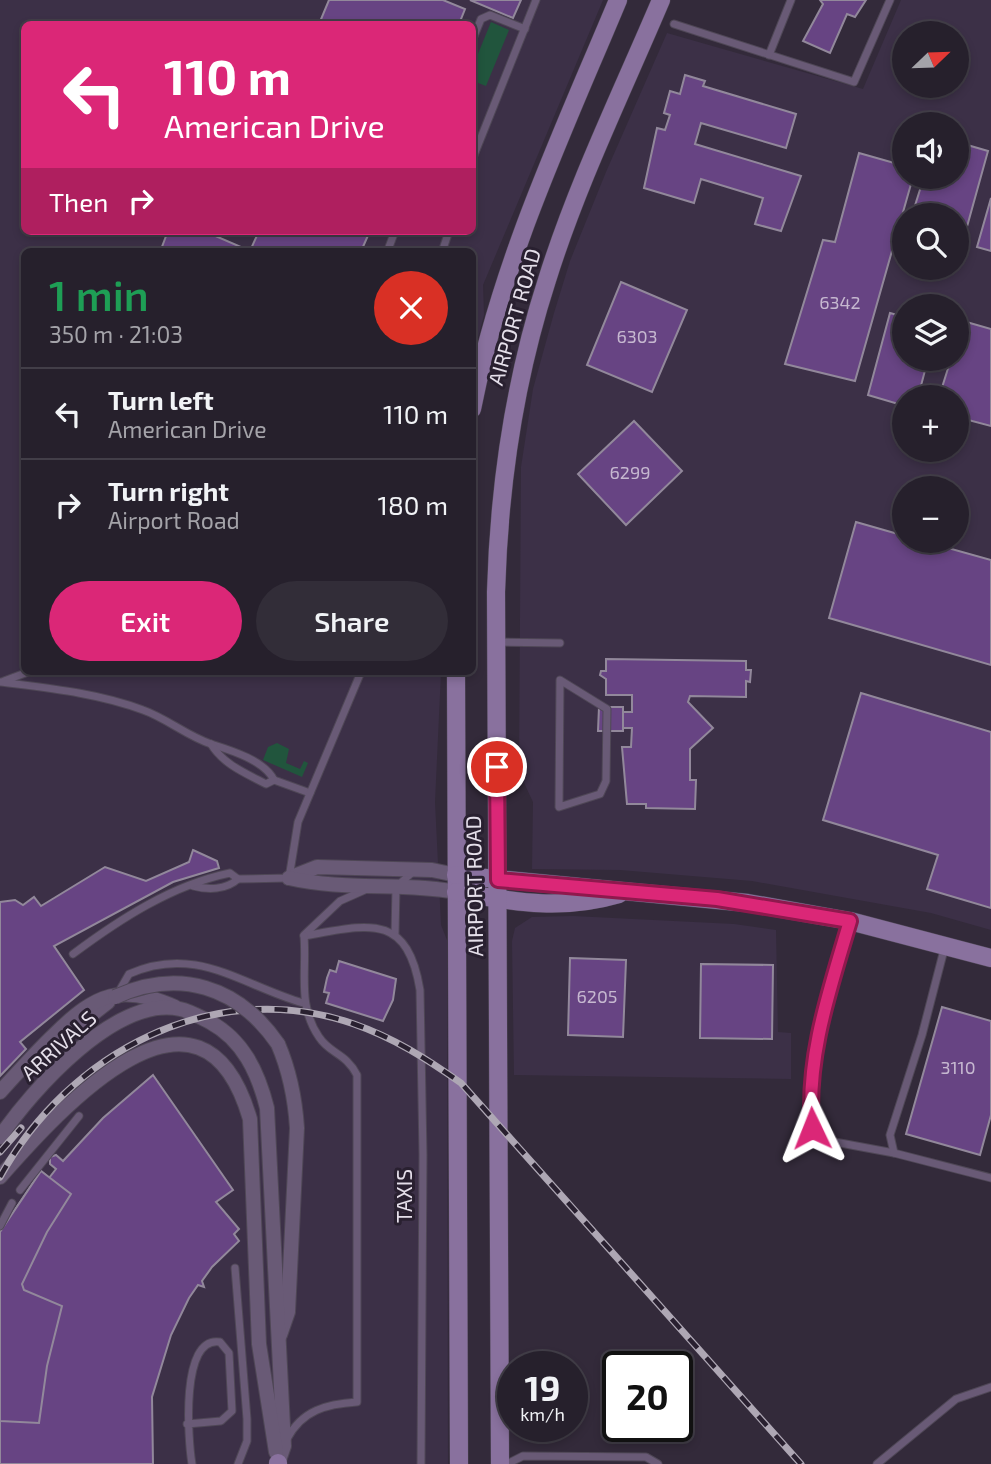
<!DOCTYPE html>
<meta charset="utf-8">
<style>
:root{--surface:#26202c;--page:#322d38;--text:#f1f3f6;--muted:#a4a3a9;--line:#423e48;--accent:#db2777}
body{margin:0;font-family:"Exo 2",sans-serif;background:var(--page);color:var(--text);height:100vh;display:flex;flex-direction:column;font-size:26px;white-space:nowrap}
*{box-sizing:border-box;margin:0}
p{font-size:23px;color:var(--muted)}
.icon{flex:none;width:38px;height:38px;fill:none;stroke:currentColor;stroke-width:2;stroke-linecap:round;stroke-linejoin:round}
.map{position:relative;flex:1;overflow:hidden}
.drawer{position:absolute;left:21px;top:248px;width:455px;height:427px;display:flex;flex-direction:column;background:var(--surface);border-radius:10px;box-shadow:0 4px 10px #0003,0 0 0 2px var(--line)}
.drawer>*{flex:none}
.guide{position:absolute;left:21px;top:21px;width:455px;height:214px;border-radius:10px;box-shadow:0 4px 10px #0003,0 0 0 2px var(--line);background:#db2777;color:#fff;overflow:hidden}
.needle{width:46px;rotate:67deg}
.fabs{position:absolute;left:892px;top:21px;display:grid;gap:14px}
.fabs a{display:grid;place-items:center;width:77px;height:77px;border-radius:50%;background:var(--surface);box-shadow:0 4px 10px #0003,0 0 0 2px var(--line);font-size:35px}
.speed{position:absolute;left:497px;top:1351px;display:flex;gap:14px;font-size:35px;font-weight:700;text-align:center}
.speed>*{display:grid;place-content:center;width:91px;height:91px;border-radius:50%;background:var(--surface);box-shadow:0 4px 10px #0003,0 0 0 2px var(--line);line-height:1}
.speed small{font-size:18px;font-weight:400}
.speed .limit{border:4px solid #111;border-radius:10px;background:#fff;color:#111}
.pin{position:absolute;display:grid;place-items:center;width:60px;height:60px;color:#fff;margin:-30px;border:4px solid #fff;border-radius:50%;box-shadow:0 2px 7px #0007}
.me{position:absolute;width:77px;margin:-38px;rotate:358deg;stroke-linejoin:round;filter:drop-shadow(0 0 5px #0008)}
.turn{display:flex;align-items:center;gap:24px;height:147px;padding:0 28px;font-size:32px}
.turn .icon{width:91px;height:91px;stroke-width:2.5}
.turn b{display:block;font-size:49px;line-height:60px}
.then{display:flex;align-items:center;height:66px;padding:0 28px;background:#0003;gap:14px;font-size:26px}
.round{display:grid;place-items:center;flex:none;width:74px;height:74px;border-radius:37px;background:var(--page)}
.headline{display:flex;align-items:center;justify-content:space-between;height:119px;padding:0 28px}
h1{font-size:42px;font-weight:600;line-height:52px;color:#1e9e55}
.primary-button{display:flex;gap:14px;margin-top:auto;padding:14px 28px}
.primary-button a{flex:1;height:80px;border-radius:42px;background:var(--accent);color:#fff;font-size:28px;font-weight:600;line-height:80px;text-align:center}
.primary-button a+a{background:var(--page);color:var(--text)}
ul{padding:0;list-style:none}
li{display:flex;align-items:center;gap:21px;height:91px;padding:0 28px;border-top:2px solid var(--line)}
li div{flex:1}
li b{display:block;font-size:26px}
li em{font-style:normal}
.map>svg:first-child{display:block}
.built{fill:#3c3047;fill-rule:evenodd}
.green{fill:#21553d}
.building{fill:#674483;stroke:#92889b;stroke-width:2}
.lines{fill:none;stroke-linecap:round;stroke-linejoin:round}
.lane-casing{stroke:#4f4756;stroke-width:9}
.street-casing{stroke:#4f4756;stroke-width:16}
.secondary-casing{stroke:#4f4756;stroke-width:19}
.lane{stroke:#695a76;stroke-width:7}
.street{stroke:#695a76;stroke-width:14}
.secondary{stroke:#89719e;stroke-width:18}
.rail-casing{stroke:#aea7b4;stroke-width:7}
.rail{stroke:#292030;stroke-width:4.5;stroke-dasharray:13;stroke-linecap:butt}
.street-bridge-casing{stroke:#4f4756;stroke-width:16;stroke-linecap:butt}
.street-bridge{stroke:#695a76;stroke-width:14}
.route-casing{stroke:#8e194d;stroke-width:18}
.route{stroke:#db2777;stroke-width:12}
.labels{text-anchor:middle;stroke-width:6;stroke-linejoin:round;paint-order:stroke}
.number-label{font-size:18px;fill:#c6b8d0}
.street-label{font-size:21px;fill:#e5dfea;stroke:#292030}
</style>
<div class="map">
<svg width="991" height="1464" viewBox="0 0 991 1464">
<rect width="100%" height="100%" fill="#332a3a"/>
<g class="built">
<path d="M 0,0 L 603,0 L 483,285 L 484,315 L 473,357 L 472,252 L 24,252 L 24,672 L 441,672 L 435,802 L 441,925 L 447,940 L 448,1464 L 0,1464 ZM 24,24 L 472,24 L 472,231 L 24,231 Z"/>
<path d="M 901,0 L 991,0 L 991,930 L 931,913 L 752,881 L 620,870 L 532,869 L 533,802 L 519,772 L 521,467 L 533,389 L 554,313 L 570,261 L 606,172 L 667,33 L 863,89 ZM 905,33 L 957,33 L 957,86 L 905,86 ZM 905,124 L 957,124 L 957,177 L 905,177 ZM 905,215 L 957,215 L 957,268 L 905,268 ZM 905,306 L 957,306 L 957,359 L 905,359 ZM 905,397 L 957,397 L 957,450 L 905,450 ZM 905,488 L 957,488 L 957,541 L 905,541 Z"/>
<path d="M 573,916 L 734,924 L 776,930 L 778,1032 L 791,1033 L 791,1079 L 514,1075 L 512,941 L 515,928 L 532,917 Z"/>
</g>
<g class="green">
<path d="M 491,22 L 509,30 L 486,86 L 473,81 L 473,66 Z"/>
<path d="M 277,743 L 289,749 L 286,763 L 300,769 L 304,761 L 308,763 L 302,777 L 263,760 L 268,747 Z"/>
</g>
<g class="building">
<path d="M 329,0 L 443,0 L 465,9 L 459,24 L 319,24 Z"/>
<path d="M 470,0 L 521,0 L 513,18 Z"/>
<path d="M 820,0 L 866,0 L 855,17 L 847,14 L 830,53 L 803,41 L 823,4 Z"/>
<path d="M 685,75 L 705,81 L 703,86 L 796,114 L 786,148 L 701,123 L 695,144 L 801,176 L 781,231 L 755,224 L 763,198 L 701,179 L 694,203 L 644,188 L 657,128 L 665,130 L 670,115 L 664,113 L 670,91 L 680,94 Z"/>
<path d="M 957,142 L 988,151 L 963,241 L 957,240 L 957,215 L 912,215 L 924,177 L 957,177 Z"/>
<path d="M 859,153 L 905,166 L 905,177 L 913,177 L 855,381 L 785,364 L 823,240 L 835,242 Z"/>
<path d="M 991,198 L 991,251 L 977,247 Z"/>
<path d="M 168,231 L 204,231 L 250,251 L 259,231 L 370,231 L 362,249 L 370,252 L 160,252 Z"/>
<path d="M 621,282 L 687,310 L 652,392 L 587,365 Z"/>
<path d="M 890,313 L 905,317 L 905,359 L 928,359 L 918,397 L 905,397 L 905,406 L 868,395 Z"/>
<path d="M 963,321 L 991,329 L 991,426 L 957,417 L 957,397 L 939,397 L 951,359 L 957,359 L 957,339 Z"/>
<path d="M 634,421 L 682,471 L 626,525 L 578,474 Z"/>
<path d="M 856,522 L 905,536 L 905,541 L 923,541 L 991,560 L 991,665 L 829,618 Z"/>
<path d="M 606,659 L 746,661 L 746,670 L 751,670 L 750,682 L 746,681 L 746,697 L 690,696 L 688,702 L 713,728 L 690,749 L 690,780 L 696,780 L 695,809 L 646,808 L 646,804 L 627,804 L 622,747 L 631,747 L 632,728 L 623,728 L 623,712 L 632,712 L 632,695 L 606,695 L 606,679 L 600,675 L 601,671 L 606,671 Z"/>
<path d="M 861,693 L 991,732 L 991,908 L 927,889 L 938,855 L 823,820 Z"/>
<path d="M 599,707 L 623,707 L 623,731 L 598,731 Z"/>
<path d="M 193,850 L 217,861 L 219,868 L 173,882 L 54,946 L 84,990 L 20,1042 L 26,1049 L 0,1076 L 0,902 L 15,900 L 23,905 L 34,897 L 41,906 L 105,867 L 146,881 L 189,862 Z"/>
<path d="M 570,958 L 626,960 L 623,1037 L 568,1035 Z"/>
<path d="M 339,961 L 396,979 L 393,1000 L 383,1021 L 326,1003 L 329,993 L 324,992 L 327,978 L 330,970 L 336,972 Z"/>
<path d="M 701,964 L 773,965 L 772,1039 L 700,1038 Z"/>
<path d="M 942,1007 L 991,1021 L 991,1115 L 980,1155 L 906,1134 Z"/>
<path d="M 153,1075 L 233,1190 L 216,1202 L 239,1229 L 234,1234 L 239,1241 L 212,1267 L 202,1281 L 204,1287 L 198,1285 L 189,1298 L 171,1335 L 152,1397 L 153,1464 L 0,1464 L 0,1232 L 41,1171 L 49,1178 L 56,1169 L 50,1164 L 50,1157 L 56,1155 L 63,1161 L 103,1118 Z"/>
<path d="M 41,1171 L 71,1194 L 47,1232 L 22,1284 L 24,1290 L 62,1306 L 47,1366 L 39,1423 L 0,1421 L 0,1232 Z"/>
</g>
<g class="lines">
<defs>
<g id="lane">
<path d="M 674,24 L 854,82 L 890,0"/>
<path d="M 472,41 L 481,19 L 490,15 L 525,29"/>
<path d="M 769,55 L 791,0"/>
<path d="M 472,160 L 536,0"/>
<path d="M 389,247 L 395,231"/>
<path d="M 442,252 L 449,231"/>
<path d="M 498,642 L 560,643"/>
<path d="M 560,680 L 607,709 L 606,781 L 600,794 L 559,807 Z"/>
<path d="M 4,681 L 28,672"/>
<path d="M 0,682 C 47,688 98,693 143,710 C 166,718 187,736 211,744 C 230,750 264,760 274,780 L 310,793"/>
<path d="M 211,744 C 223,764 245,773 266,784 L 274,780"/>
<path d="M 193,886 C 208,890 226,890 238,879"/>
<path d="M 850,922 C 830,989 806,1057 812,1128 L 824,1140 L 894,1153"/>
<path d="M 395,934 L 396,887 L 415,870"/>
<path d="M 304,935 L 340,901 L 367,889"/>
<path d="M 304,936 C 367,925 407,911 420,990 L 423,1155 L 421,1464"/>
<path d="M 945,946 L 922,1035 L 890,1135 L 894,1153 L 991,1178"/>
<path d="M 73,954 C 120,919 172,885 230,873 L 238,879 L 289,878 L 298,822 L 361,672"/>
<path d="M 118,993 L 129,974 C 196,944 241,985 303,1003"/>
<path d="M 20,1190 L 79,1116"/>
<path d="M 0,1226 L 12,1203"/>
<path d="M 235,1268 L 247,1419 L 247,1441 L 238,1464"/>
<path d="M 187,1424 L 221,1421 L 232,1411 L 229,1353 L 220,1342 C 180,1335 188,1440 192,1464"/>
<path d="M 287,1439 C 302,1410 327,1404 357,1402 L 357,1075 C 346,1053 330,1054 319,1037 C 297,1005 307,972 304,936"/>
<path d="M 507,1464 L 523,1456 L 646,1457 L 658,1464"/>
<path d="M 877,1464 L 956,1399 L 991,1387"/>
</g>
<g id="street">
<path d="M 289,878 L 317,867 L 432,870 L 456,875"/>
<path d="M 289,878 C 344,891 401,882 456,892"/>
<path d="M 63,1037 L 108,1002"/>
<path d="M 278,1044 C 290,1072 295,1097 297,1128 L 288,1312 L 280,1335"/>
<path d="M 0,1092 C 18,1072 36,1052 56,1033 C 96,994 121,983 175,1007"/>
<path d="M 0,1137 C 32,1090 116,995 180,1009 C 190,1011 200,1017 210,1022 C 243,1040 258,1072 267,1108 L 284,1446 L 278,1463"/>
<path d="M 0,1177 C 60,1109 201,951 250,1119 L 259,1344 L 276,1452"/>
</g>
<g id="secondary">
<path d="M 472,409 C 500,265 562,134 618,0"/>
<path d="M 456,672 L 459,1464"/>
<path d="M 456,875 L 748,903 L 850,921 L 991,958"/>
<path d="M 456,892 C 515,902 561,911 619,894"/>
<path d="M 278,1464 L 278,1463"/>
<path d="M 500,1464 L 496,592 C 499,485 514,382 547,280 C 577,184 622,92 661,0"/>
</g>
</defs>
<use href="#lane" class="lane-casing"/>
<use href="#street" class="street-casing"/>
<use href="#secondary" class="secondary-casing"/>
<use href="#lane" class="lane"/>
<use href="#street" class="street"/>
<use href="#secondary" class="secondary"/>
<defs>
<g id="rail">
<path d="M 0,1152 L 21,1128"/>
<path d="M 0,1177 C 68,1053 213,975 354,1024 C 394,1038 427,1059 461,1083 L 801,1464"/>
</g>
</defs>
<use href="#rail" class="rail-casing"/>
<use href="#rail" class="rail"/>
<defs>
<path id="street-bridge" d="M 115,997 C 179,968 238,986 278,1044"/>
</defs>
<use href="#street-bridge" class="street-bridge-casing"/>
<use href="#street-bridge" class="street-bridge"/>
</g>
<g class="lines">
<defs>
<path id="route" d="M 497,767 L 498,880 L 717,899 L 850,921 C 830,989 806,1057 812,1128"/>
</defs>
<use href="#route" class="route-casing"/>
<use href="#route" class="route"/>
</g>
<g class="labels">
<g class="number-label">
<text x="840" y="309">6342</text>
<text x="637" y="343">6303</text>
<text x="630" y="479">6299</text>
<text x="597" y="1003">6205</text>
<text x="958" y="1074">3110</text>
</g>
<g class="street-label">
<text transform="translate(515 317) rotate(-74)" y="7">AIRPORT ROAD</text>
<text transform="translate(475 886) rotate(-91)" y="7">AIRPORT ROAD</text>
<text transform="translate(59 1046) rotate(-42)" y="7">ARRIVALS</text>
<text transform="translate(405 1196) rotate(-90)" y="7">TAXIS</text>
</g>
</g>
</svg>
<div class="fabs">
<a><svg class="needle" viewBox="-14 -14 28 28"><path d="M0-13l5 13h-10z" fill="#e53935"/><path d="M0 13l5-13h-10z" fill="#a4a3a9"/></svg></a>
<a><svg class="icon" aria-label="sound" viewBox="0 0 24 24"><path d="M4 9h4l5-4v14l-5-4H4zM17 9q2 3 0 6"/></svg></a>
<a><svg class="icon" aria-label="search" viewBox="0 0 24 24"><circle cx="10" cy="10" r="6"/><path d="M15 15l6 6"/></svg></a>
<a><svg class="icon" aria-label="layers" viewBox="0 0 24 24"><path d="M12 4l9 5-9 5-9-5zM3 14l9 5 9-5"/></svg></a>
<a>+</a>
<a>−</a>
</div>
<div class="speed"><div>19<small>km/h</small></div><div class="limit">20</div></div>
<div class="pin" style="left:497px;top:767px;background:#d93025"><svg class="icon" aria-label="arrive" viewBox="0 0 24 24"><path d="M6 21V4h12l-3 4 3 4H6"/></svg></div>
<svg class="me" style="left:812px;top:1128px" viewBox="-20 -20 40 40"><path d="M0-17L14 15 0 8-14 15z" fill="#db2777" stroke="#fff" stroke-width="4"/></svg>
<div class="guide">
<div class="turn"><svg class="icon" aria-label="left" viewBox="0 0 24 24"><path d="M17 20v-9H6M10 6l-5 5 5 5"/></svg><div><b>110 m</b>American Drive</div></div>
<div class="then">Then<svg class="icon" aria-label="right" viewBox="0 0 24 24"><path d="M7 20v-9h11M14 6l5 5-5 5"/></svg></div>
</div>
<section class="drawer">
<div class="headline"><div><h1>1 min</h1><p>350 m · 21:03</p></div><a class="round" style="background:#d93025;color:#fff"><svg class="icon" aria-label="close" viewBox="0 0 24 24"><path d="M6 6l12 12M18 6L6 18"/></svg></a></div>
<ul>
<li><svg class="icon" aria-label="left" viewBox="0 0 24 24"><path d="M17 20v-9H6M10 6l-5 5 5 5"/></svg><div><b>Turn left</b><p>American Drive</p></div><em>110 m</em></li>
<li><svg class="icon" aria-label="right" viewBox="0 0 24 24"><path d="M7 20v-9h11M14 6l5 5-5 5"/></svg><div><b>Turn right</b><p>Airport Road</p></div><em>180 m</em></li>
</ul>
<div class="primary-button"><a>Exit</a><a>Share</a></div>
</section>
</div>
